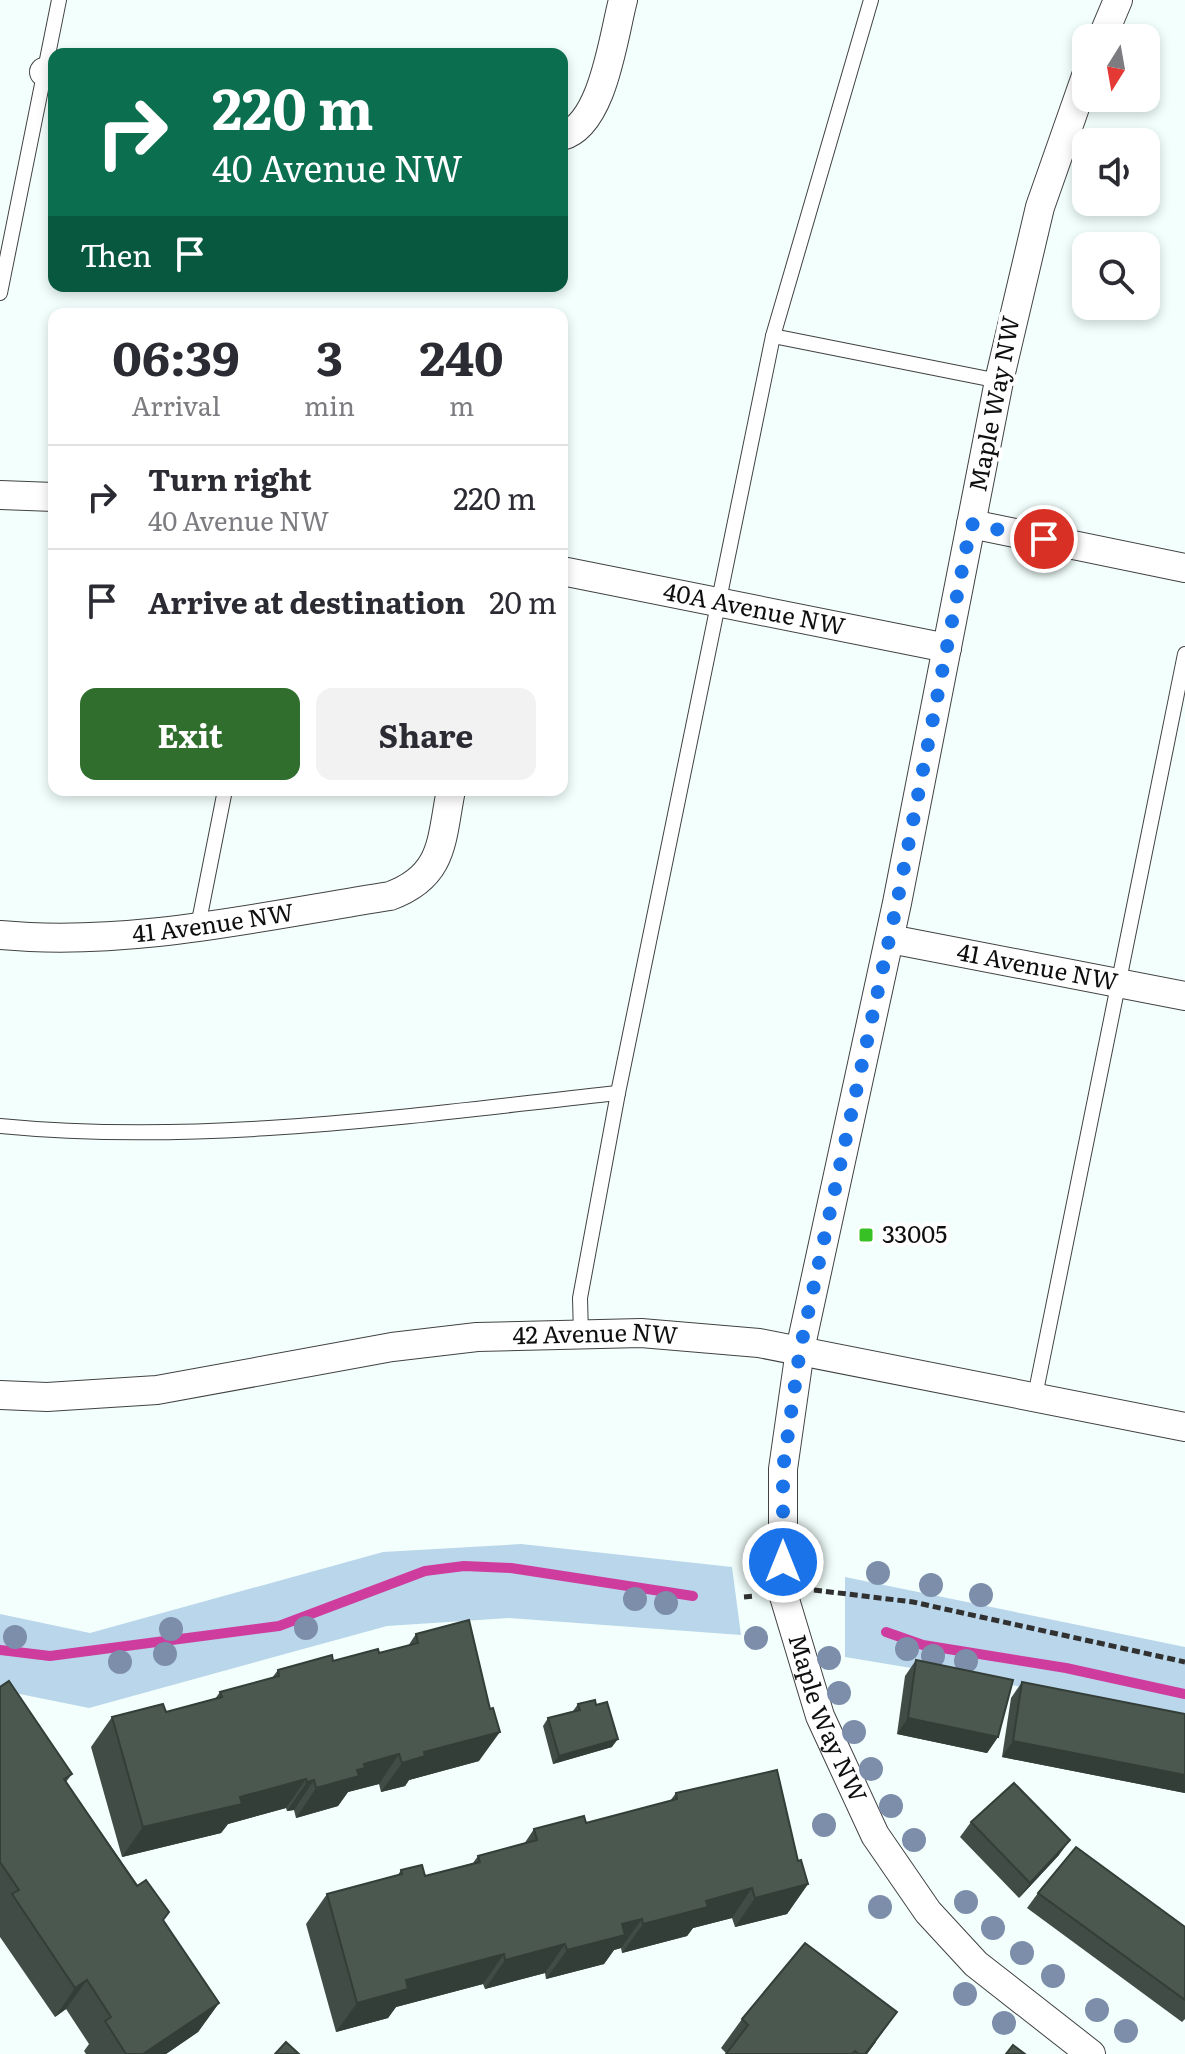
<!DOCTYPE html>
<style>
:root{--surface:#fff;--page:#f2f2f3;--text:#2b2b33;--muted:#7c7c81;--line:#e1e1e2;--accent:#306e2d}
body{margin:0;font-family:Literata,serif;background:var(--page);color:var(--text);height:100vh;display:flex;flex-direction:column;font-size:30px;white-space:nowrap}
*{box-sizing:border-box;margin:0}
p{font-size:26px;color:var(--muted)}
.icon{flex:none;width:44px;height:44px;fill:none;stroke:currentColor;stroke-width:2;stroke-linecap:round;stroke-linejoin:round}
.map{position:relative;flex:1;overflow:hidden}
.side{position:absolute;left:48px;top:308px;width:520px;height:488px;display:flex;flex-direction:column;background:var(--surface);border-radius:16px;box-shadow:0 4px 12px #0003}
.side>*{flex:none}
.guide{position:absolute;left:48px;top:48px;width:520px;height:244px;border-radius:16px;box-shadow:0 4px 12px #0003;background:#0b6e4f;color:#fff;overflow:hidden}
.needle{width:52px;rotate:191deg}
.tools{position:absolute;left:1072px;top:24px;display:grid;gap:16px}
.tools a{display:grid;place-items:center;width:88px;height:88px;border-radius:16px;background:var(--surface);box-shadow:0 4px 12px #0003;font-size:40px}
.pin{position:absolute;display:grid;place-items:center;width:68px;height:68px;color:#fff;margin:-34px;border:4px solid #fff;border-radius:50%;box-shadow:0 2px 8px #0007}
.me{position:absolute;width:88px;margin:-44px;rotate:0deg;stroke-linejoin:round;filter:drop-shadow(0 0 6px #0008)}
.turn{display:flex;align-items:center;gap:28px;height:168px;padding:0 32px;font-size:36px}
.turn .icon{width:104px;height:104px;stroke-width:2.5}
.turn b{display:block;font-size:56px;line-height:68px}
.then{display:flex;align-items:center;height:76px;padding:0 32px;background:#0003;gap:16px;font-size:30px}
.eta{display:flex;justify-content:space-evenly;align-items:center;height:136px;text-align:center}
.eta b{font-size:48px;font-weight:700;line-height:56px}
.primary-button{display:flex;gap:16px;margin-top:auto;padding:16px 32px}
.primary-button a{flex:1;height:92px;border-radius:16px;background:var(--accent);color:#fff;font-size:32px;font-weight:700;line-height:92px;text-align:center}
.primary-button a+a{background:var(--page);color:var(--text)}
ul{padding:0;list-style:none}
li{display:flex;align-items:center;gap:24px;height:104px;padding:0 32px;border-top:2px solid var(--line)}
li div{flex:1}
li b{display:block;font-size:30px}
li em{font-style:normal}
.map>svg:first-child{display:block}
.green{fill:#bad6ea}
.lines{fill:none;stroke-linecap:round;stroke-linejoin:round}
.stream{stroke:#ce3c9d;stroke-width:10}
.service-casing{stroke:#424242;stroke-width:16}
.minor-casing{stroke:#424242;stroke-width:30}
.path{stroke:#313131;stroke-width:5;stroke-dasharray:8 4;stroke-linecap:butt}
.service{stroke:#fff;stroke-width:14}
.minor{stroke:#fff;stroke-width:28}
.tree{fill:#7d8eab}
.wall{fill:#404c45}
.shaded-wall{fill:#343e38}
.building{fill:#4b5850;stroke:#343e38;stroke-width:2}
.route{stroke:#1a73e8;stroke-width:14;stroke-dasharray:0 25.2}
.poi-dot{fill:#37c125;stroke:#fff;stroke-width:3}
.labels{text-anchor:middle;stroke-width:8;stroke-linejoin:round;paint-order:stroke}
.street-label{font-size:24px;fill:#0f0f0f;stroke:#fff}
.poi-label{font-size:24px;fill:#0f0f0f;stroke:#fff;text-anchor:start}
</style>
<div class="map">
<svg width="1185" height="2054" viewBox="0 0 1185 2054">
<rect width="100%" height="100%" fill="#f2fffc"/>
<g class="green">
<path d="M 521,1544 L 732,1567 L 741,1635 L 509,1618 L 387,1626 L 89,1708 L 0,1690 L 0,1614 L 90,1633 L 383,1552 Z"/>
<path d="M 845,1577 L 1185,1647 L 1185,1721 L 1002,1683 L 845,1657 Z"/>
</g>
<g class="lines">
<g class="stream">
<path d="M 886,1632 L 923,1645 L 1066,1668 L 1185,1694"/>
<path d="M 0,1650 L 50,1656 L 279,1626 L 425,1571 L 464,1566 L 511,1568 L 693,1596"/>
</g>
<defs>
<g id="service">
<path d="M 0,293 L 59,0"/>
<path d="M 773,336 L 999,381"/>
<path d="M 198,926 L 225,790"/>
<path d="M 0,1126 C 205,1146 414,1115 618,1093"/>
<path d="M 581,1334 L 580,1298 L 618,1093 L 773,336 L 871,0"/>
<path d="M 1035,1396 L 1185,654"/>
</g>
<g id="minor">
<path d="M 1102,38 L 1118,0"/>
<path d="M 44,72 L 54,71"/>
<path id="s1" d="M 1086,76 L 1040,207 L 999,381 L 897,903 L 800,1350 L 783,1469 L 783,1593 L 820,1716 L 875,1835 L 928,1912 L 976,1964 L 1091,2054"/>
<path d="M 562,136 C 603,125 613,38 623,0"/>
<path d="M 0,495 L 54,497"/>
<path d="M 971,524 L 1185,568"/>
<path id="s2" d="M 562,571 L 947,648"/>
<path id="s3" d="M 0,935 C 130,947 262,916 390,896 C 445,876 441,839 451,790"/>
<path id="s4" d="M 890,939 L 1185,996"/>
<path id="s5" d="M 0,1395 L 47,1397 L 157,1390 L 392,1347 L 477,1337 L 641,1333 L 759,1343 L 1185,1427"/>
</g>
</defs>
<use href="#service" class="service-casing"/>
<use href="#minor" class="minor-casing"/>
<g class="path">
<path d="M 814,1590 L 913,1602 L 1185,1662"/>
<path d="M 744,1597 L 756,1596"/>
</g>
<use href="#service" class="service"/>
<use href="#minor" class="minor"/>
</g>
<g class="tree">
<circle cx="878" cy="1573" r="12"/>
<circle cx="931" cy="1585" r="12"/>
<circle cx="981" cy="1595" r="12"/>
<circle cx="635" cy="1599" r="12"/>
<circle cx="666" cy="1603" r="12"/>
<circle cx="306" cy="1628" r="12"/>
<circle cx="171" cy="1629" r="12"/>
<circle cx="15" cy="1637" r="12"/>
<circle cx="756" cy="1638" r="12"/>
<circle cx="907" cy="1649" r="12"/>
<circle cx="165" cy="1654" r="12"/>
<circle cx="933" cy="1656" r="12"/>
<circle cx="829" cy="1658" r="12"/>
<circle cx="966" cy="1661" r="12"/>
<circle cx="120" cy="1662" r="12"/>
<circle cx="839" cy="1693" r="12"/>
<circle cx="854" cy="1732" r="12"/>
<circle cx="871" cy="1769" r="12"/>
<circle cx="891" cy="1806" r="12"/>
<circle cx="824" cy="1825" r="12"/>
<circle cx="914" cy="1840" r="12"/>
<circle cx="966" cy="1902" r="12"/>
<circle cx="880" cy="1907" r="12"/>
<circle cx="993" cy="1928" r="12"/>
<circle cx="1022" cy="1953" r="12"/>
<circle cx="1053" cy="1976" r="12"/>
<circle cx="965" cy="1994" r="12"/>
<circle cx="1097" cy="2010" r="12"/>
<circle cx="1004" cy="2023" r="12"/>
<circle cx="1126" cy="2031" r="12"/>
</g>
<g class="wall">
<path d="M 416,1634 L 479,1761 L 409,1780 L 405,1786 L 381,1792 L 379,1784 L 348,1792 L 338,1806 L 296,1818 L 294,1810 L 287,1811 L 286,1808 L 228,1824 L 221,1833 L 122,1857 L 91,1747 L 112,1717 L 166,1712 L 215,1699 L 220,1692 L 272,1678 L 278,1670 L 379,1653 L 408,1646 Z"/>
<path d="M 916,1660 L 998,1737 L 987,1753 L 897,1734 L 905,1676 Z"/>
<path d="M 1022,1682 L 1185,1714 L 1185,1793 L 1002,1757 L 1011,1698 Z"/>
<path d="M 0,1687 L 72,1774 L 66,1782 L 163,1921 L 219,2003 L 198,2032 L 166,2054 L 86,2054 L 84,2051 L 89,2044 L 66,2009 L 55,2017 L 0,1937 Z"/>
<path d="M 578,1704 L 612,1747 L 553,1764 L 543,1726 L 548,1718 L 573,1711 Z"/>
<path d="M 676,1793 L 798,1861 L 808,1884 L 787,1914 L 735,1927 L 732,1918 L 693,1928 L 687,1936 L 622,1953 L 621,1948 L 614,1950 L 604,1964 L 546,1979 L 545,1973 L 485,1989 L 483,1984 L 396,2007 L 388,2018 L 336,2032 L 306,1924 L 327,1894 L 398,1875 L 401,1870 L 425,1876 L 473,1863 L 478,1856 L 524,1844 L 534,1829 L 586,1823 L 670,1801 Z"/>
<path d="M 971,1822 L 1059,1855 L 1019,1898 L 960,1837 Z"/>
<path d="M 1038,1893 L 1185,1927 L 1185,2019 L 1182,2022 L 1027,1908 Z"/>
<path d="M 742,2019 L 876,2042 L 867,2054 L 726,2054 L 726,2053 L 721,2048 Z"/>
</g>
<g class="shaded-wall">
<path d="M 908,1718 L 998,1737 L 987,1753 L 897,1734 Z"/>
<path d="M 500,1732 L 479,1761 L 409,1780 L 405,1786 L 381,1792 L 402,1763 L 424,1752 Z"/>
<path d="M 618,1739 L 612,1747 L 553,1764 L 559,1756 Z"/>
<path d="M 1013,1741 L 1185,1775 L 1185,1793 L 1002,1757 Z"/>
<path d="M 399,1754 L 379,1784 L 348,1792 L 338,1806 L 296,1818 L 316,1788 L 357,1770 L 364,1764 Z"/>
<path d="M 306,1779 L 286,1808 L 228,1824 L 221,1833 L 122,1857 L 143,1827 L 240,1797 Z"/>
<path d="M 314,1780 L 294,1810 L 287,1811 L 307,1782 Z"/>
<path d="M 1070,1840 L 1059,1855 L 1019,1898 L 1030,1883 Z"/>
<path d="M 808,1884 L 787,1914 L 735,1927 L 755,1898 Z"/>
<path d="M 752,1888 L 732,1918 L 693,1928 L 687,1936 L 622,1953 L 643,1924 L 706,1901 Z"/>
<path d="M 642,1919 L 621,1948 L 614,1950 L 604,1964 L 546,1979 L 567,1950 L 622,1924 Z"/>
<path d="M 565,1944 L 545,1973 L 485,1989 L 505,1960 Z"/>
<path d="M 504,1954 L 483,1984 L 396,2007 L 388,2018 L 336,2032 L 357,2003 L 406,1980 Z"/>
<path d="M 87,1980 L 66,2009 L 55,2017 L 75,1988 Z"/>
<path d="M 219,2003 L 198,2032 L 166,2054 L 143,2054 Z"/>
<path d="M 897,2012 L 867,2054 L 865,2054 Z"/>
</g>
<g class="building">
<path d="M 469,1620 L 490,1709 L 493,1708 L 500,1732 L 424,1752 L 425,1756 L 402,1763 L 399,1754 L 364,1764 L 365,1768 L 357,1770 L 359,1776 L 316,1788 L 314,1780 L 307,1782 L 306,1779 L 240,1797 L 242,1804 L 143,1827 L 112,1717 L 163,1704 L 166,1712 L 222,1697 L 220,1692 L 279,1676 L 278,1670 L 332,1655 L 333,1661 L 378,1649 L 379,1653 L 418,1643 L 416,1634 Z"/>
<path d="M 916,1660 L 1013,1680 L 998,1737 L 908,1718 Z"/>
<path d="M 9,1681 L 72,1774 L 64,1779 L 137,1886 L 146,1880 L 169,1912 L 163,1920 L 219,2003 L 143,2054 L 126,2054 L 105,2021 L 111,2017 L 87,1980 L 75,1988 L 12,1894 L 19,1890 L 0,1862 L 0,1687 Z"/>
<path d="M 1022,1682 L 1185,1714 L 1185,1775 L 1013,1741 Z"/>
<path d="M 595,1700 L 596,1705 L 607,1702 L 618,1739 L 559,1756 L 548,1718 L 580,1710 L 578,1704 Z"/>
<path d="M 777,1770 L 798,1861 L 801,1860 L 808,1884 L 755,1898 L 752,1888 L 706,1901 L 708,1907 L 643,1924 L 642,1919 L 622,1924 L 625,1935 L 567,1950 L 565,1944 L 505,1960 L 504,1954 L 406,1980 L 408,1989 L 357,2003 L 327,1894 L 402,1874 L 401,1870 L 422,1865 L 425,1876 L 480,1862 L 478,1856 L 537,1840 L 534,1829 L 584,1816 L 586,1823 L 677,1799 L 676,1793 Z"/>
<path d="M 1014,1783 L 1070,1840 L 1030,1883 L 971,1822 Z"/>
<path d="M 1076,1847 L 1185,1927 L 1185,2000 L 1038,1893 Z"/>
<path d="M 805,1943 L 897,2012 L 865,2054 L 859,2054 L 855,2051 L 852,2054 L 726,2054 L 748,2025 L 742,2019 Z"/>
<path d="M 286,2042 L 299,2054 L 275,2054 Z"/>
<path d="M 1013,2045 L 1025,2054 L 1006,2054 Z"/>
</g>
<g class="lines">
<path class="route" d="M 783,1562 L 783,1469 L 800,1350 L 897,903 L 971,524 L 1044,539"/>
</g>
<rect class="poi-dot" x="858" y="1227" width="16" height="16" rx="4"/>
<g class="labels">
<g class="street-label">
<text transform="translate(995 404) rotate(-79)" y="8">Maple Way NW</text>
<text dy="8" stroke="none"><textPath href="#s2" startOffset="196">40A Avenue NW</textPath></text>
<text dy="8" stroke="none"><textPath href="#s3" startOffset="214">41 Avenue NW</textPath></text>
<text dy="8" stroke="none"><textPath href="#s4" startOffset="150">41 Avenue NW</textPath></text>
<text dy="8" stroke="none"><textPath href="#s5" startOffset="600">42 Avenue NW</textPath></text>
<text dy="8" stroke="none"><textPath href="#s1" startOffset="1684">Maple Way NW</textPath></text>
</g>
<g class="poi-label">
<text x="882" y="1243">33005</text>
</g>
</g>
</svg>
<div class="tools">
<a><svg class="needle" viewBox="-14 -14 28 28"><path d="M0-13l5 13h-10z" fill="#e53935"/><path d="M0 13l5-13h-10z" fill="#7c7c81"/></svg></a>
<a><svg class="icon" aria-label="sound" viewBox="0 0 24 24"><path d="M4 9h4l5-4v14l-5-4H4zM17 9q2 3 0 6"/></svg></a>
<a><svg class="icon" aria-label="search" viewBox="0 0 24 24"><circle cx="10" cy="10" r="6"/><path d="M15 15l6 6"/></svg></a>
</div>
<div class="pin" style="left:1044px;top:539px;background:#d93025"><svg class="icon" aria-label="arrive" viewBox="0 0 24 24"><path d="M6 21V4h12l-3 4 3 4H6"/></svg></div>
<svg class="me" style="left:783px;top:1562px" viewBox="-20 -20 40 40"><circle r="17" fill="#1a73e8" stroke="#fff" stroke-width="3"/><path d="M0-11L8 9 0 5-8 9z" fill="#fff"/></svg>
<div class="guide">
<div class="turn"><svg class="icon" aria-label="right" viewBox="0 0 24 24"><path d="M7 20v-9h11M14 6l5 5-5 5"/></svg><div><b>220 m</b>40 Avenue NW</div></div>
<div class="then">Then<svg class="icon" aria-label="arrive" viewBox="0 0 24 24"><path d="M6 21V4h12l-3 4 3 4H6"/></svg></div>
</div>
<section class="side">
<div class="eta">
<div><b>06:39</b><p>Arrival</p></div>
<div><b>3</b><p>min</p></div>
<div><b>240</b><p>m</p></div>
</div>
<ul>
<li><svg class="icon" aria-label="right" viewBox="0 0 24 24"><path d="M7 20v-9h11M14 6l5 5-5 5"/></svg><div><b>Turn right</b><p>40 Avenue NW</p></div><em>220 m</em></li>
<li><svg class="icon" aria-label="arrive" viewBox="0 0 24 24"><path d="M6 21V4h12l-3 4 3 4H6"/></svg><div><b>Arrive at destination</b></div><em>20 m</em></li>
</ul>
<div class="primary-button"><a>Exit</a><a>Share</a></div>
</section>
</div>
